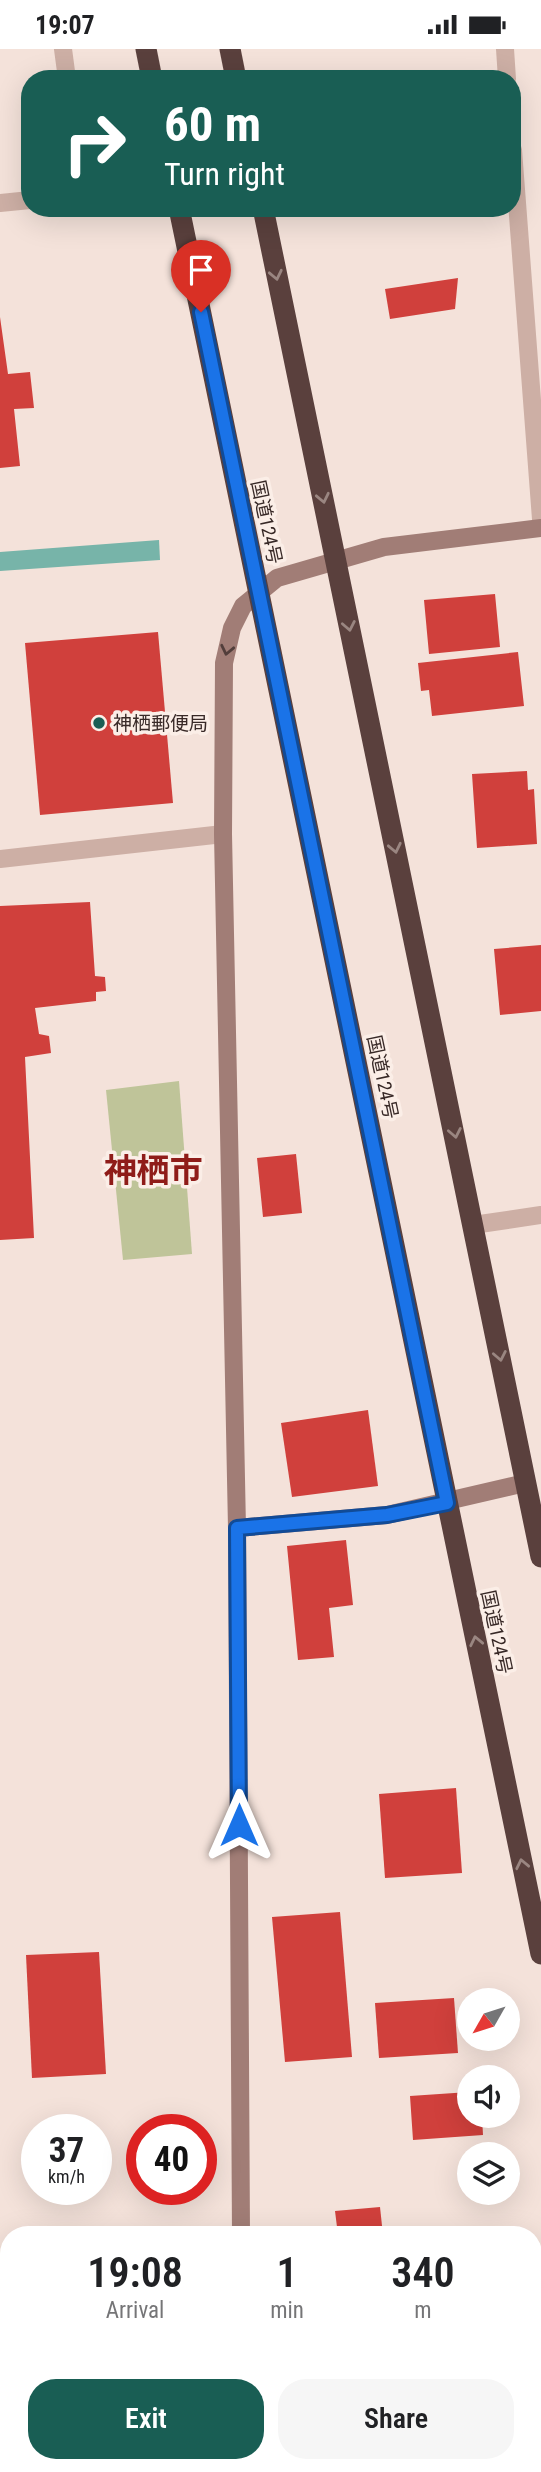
<!DOCTYPE html>
<meta charset="utf-8">
<style>
:root{--surface:#fff;--page:#f6f6f6;--text:#202124;--muted:#757577;--accent:#195e54}
body{margin:0;font-family:"Roboto Condensed","Noto Sans JP",sans-serif;background:var(--page);color:var(--text);height:100vh;display:flex;flex-direction:column;font-size:26px;white-space:nowrap}
*{box-sizing:border-box;margin:0}
p{font-size:23px;color:var(--muted)}
.icon{flex:none;width:38px;height:38px;fill:none;stroke:currentColor;stroke-width:2;stroke-linecap:round;stroke-linejoin:round}
.map{position:relative;flex:1;overflow:hidden}
.sheet{position:absolute;left:0px;top:2177px;width:542px;height:247px;display:flex;flex-direction:column;background:var(--surface);border-radius:28px 28px 0 0;box-shadow:0 7px 28px #0002}
.sheet>*{flex:none}
.banner{position:absolute;left:21px;top:21px;width:500px;height:147px;border-radius:28px;box-shadow:0 7px 28px #0002;background:#195e54;color:#fff;overflow:hidden}
.needle{width:46px;rotate:231deg}
.tools{position:absolute;left:457px;top:1939px;display:grid;gap:14px}
.tools a{display:grid;place-items:center;width:63px;height:63px;border-radius:50%;background:var(--surface);box-shadow:0 7px 28px #0002;font-size:35px}
.speed{position:absolute;left:21px;top:2065px;display:flex;gap:14px;font-size:35px;font-weight:700;text-align:center}
.speed>*{display:grid;place-content:center;width:91px;height:91px;border-radius:50%;background:var(--surface);box-shadow:0 7px 28px #0002;line-height:1}
.speed small{font-size:18px;font-weight:400}
.speed .limit{border:10px solid #d22;background:#fff;color:#111}
.pin{position:absolute;display:grid;place-items:center;width:60px;height:60px;color:#fff;margin:-72px -30px;border-radius:50% 50% 50% 0;rotate:-45deg;box-shadow:0 0 7px #0007}
.pin .icon{rotate:45deg}
.me{position:absolute;width:77px;margin:-38px;rotate:0deg;stroke-linejoin:round;filter:drop-shadow(0 0 5px #0008)}
.turn{display:flex;align-items:center;gap:24px;height:147px;padding:0 28px;font-size:32px}
.turn .icon{width:91px;height:91px;stroke-width:2.5}
.turn b{display:block;font-size:49px;line-height:60px}
.eta{display:flex;justify-content:space-evenly;align-items:center;height:119px;text-align:center}
.eta b{font-size:42px;font-weight:600;line-height:49px}
.button{display:flex;gap:14px;margin-top:auto;padding:14px 28px}
.button a{flex:1;height:80px;border-radius:28px;background:var(--accent);color:#fff;font-size:28px;font-weight:600;line-height:80px;text-align:center}
.button a+a{background:var(--page);color:var(--text)}
.status{display:flex;justify-content:space-between;align-items:center;height:49px;padding:0 35px;background:var(--surface);direction:ltr}
.status svg{height:19px;fill:currentColor}
.map>svg:first-child{display:block}
.green{fill:#bfc499}
.water{fill:#77b4a9}
.building{fill:#d0403c}
.lines{fill:none;stroke-linecap:round;stroke-linejoin:round}
.lane{stroke:#cdafa5;stroke-width:18}
.street{stroke:#cdafa5;stroke-width:18}
.secondary{stroke:#a17d76;stroke-width:18}
.highway{stroke:#5a403d;stroke-width:21}
.oneway{stroke:#9a8681}
.oneway2{stroke:#523e3b}
.route-casing{stroke:#114b97;stroke-width:18}
.route{stroke:#1a73e8;stroke-width:12}
.poi-dot{fill:#195e54;stroke:#fbeee7;stroke-width:2.5}
.labels{text-anchor:middle;stroke-width:7;stroke-linejoin:round;paint-order:stroke}
.street-label{font-size:19px;fill:#382927;stroke:#fbeee7}
.poi-label{font-size:19px;fill:#382927;stroke:#fbeee7;text-anchor:start}
.town-label{font-size:33px;font-weight:bold;fill:#8f1c19;stroke:#fbeee7}
</style>
<div class="status"><b>19:07</b><svg viewBox="0 0 49 12"><path d="M0 12V9h3v3zM5 12V6h3v6zM10 12V3h3v9zM15 12V0h3v12zM26 1h20v11H26zM47 4h2v5h-2z"/></svg></div>
<div class="map">
<svg width="541" height="2423" viewBox="0 0 541 2423">
<rect width="100%" height="100%" fill="#f4e2da"/>
<path class="green" d="M 179,1032 L 192,1205 L 123,1211 L 106,1041 Z"/>
<path class="water" d="M 159,491 L 160,511 L 0,522 L 0,503 Z"/>
<g class="building">
<path d="M 412,159 L 491,159 L 492,163 L 412,165 Z"/>
<path d="M 458,229 L 455,260 L 390,270 L 385,240 Z"/>
<path d="M 0,268 L 8,325 L 30,323 L 34,359 L 14,360 L 20,417 L 0,419 Z"/>
<path d="M 495,545 L 500,598 L 429,605 L 424,551 Z"/>
<path d="M 158,583 L 173,754 L 40,766 L 25,594 Z"/>
<path d="M 518,603 L 524,657 L 432,667 L 429,641 L 421,642 L 418,614 Z"/>
<path d="M 527,722 L 528,741 L 534,740 L 537,795 L 477,799 L 472,725 Z"/>
<path d="M 90,853 L 95,927 L 105,928 L 106,942 L 96,943 L 96,952 L 35,959 L 39,985 L 49,987 L 51,1004 L 25,1008 L 34,1189 L 0,1191 L 0,857 Z"/>
<path d="M 541,896 L 541,962 L 500,966 L 494,900 Z"/>
<path d="M 296,1105 L 302,1164 L 263,1168 L 257,1109 Z"/>
<path d="M 368,1361 L 378,1437 L 292,1448 L 281,1374 Z"/>
<path d="M 346,1491 L 353,1556 L 329,1559 L 334,1608 L 298,1611 L 287,1497 Z"/>
<path d="M 456,1739 L 462,1824 L 385,1829 L 379,1745 Z"/>
<path d="M 340,1863 L 352,2008 L 285,2013 L 272,1868 Z"/>
<path d="M 99,1903 L 106,2025 L 32,2029 L 26,1906 Z"/>
<path d="M 454,1949 L 458,2004 L 379,2009 L 375,1954 Z"/>
<path d="M 469,2043 L 469,2067 L 482,2067 L 483,2086 L 413,2091 L 410,2047 Z"/>
<path d="M 380,2158 L 383,2186 L 338,2186 L 335,2162 Z"/>
<path d="M 7,2351 L 9,2351 L 9,2410 L 4,2409 Z"/>
<path d="M 140,2415 L 201,2415 L 201,2421 Z"/>
<path d="M 269,2415 L 362,2415 L 363,2423 L 270,2423 Z"/>
<rect x="413" y="2415" width="54" height="8"/>
</g>
<g class="lines">
<g class="lane">
<path d="M 63,0 L 67,30"/>
<path d="M 0,154 L 30,151"/>
<path d="M 0,810 L 223,785"/>
</g>
<g class="street">
<path d="M 505,0 L 507,30"/>
<path d="M 513,101 L 541,470"/>
<path d="M 473,1176 L 541,1166"/>
</g>
<g class="secondary">
<path d="M 237,1479 L 387,1466 L 525,1434"/>
<path d="M 241,2186 L 237,1479 L 223,785 L 224,614 L 232,579 L 243,557 L 277,529 L 384,498 L 541,479"/>
<path d="M 240,2423 L 241,2415"/>
</g>
<g class="highway">
<path d="M 146,0 L 152,30"/>
<path d="M 230,0 L 236,30"/>
<path d="M 179,159 L 541,1905"/>
<path d="M 263,159 L 541,1508"/>
</g>
</g>
<defs><path id="oneway-chevron" d="M-2-3.5L2.5 0L-2 3.5" fill="none" stroke-width="1.6" stroke-linecap="round" stroke-linejoin="round" transform="scale(1.75)"/></defs>
<g class="oneway">
<use href="#oneway-chevron" transform="translate(276 226) rotate(78)"/>
<use href="#oneway-chevron" transform="translate(323 449) rotate(78)"/>
<use href="#oneway-chevron" transform="translate(349 577) rotate(79)"/>
<use href="#oneway-chevron" transform="translate(395 799) rotate(78)"/>
<use href="#oneway-chevron" transform="translate(455 1084) rotate(79)"/>
<use href="#oneway-chevron" transform="translate(500 1307) rotate(79)"/>
<use href="#oneway-chevron" transform="translate(476 1592) rotate(-102)"/>
<use href="#oneway-chevron" transform="translate(522 1815) rotate(-102)"/>
</g>
<use class="oneway2" href="#oneway-chevron" transform="translate(227 601) rotate(102)"/>
<g class="lines">
<defs>
<path id="route" d="M 201,263 L 447,1454 L 387,1466 L 237,1479 L 239,1776"/>
</defs>
<use href="#route" class="route-casing"/>
<use href="#route" class="route"/>
</g>
<circle class="poi-dot" cx="99" cy="674" r="7"/>
<g class="labels">
<g class="street-label">
<text transform="translate(267 473) rotate(78)" y="7">国道124号</text>
<text transform="translate(383 1028) rotate(78)" y="7">国道124号</text>
<text transform="translate(497 1583) rotate(78)" y="7">国道124号</text>
</g>
<g class="poi-label">
<text x="113" y="681">神栖郵便局</text>
</g>
<g class="town-label">
<text x="153" y="1133">神栖市</text>
</g>
</g>
</svg>
<div class="tools">
<a><svg class="needle" viewBox="-14 -14 28 28"><path d="M0-13l5 13h-10z" fill="#e53935"/><path d="M0 13l5-13h-10z" fill="#757577"/></svg></a>
<a><svg class="icon" aria-label="sound" viewBox="0 0 24 24"><path d="M4 9h4l5-4v14l-5-4H4zM17 9q2 3 0 6"/></svg></a>
<a><svg class="icon" aria-label="layers" viewBox="0 0 24 24"><path d="M12 4l9 5-9 5-9-5zM3 14l9 5 9-5"/></svg></a>
</div>
<div class="speed"><div>37<small>km/h</small></div><div class="limit">40</div></div>
<div class="pin" style="left:201px;top:263px;background:#d93025"><svg class="icon" aria-label="arrive" viewBox="0 0 24 24"><path d="M6 21V4h12l-3 4 3 4H6"/></svg></div>
<svg class="me" style="left:239px;top:1776px" viewBox="-20 -20 40 40"><path d="M0-17L14 15 0 8-14 15z" fill="#1a73e8" stroke="#fff" stroke-width="4"/></svg>
<div class="banner">
<div class="turn"><svg class="icon" aria-label="right" viewBox="0 0 24 24"><path d="M7 20v-9h11M14 6l5 5-5 5"/></svg><div><b>60 m</b>Turn right</div></div>
</div>
<section class="sheet">
<div class="eta">
<div><b>19:08</b><p>Arrival</p></div>
<div><b>1</b><p>min</p></div>
<div><b>340</b><p>m</p></div>
</div>
<div class="button"><a>Exit</a><a>Share</a></div>
</section>
</div>
